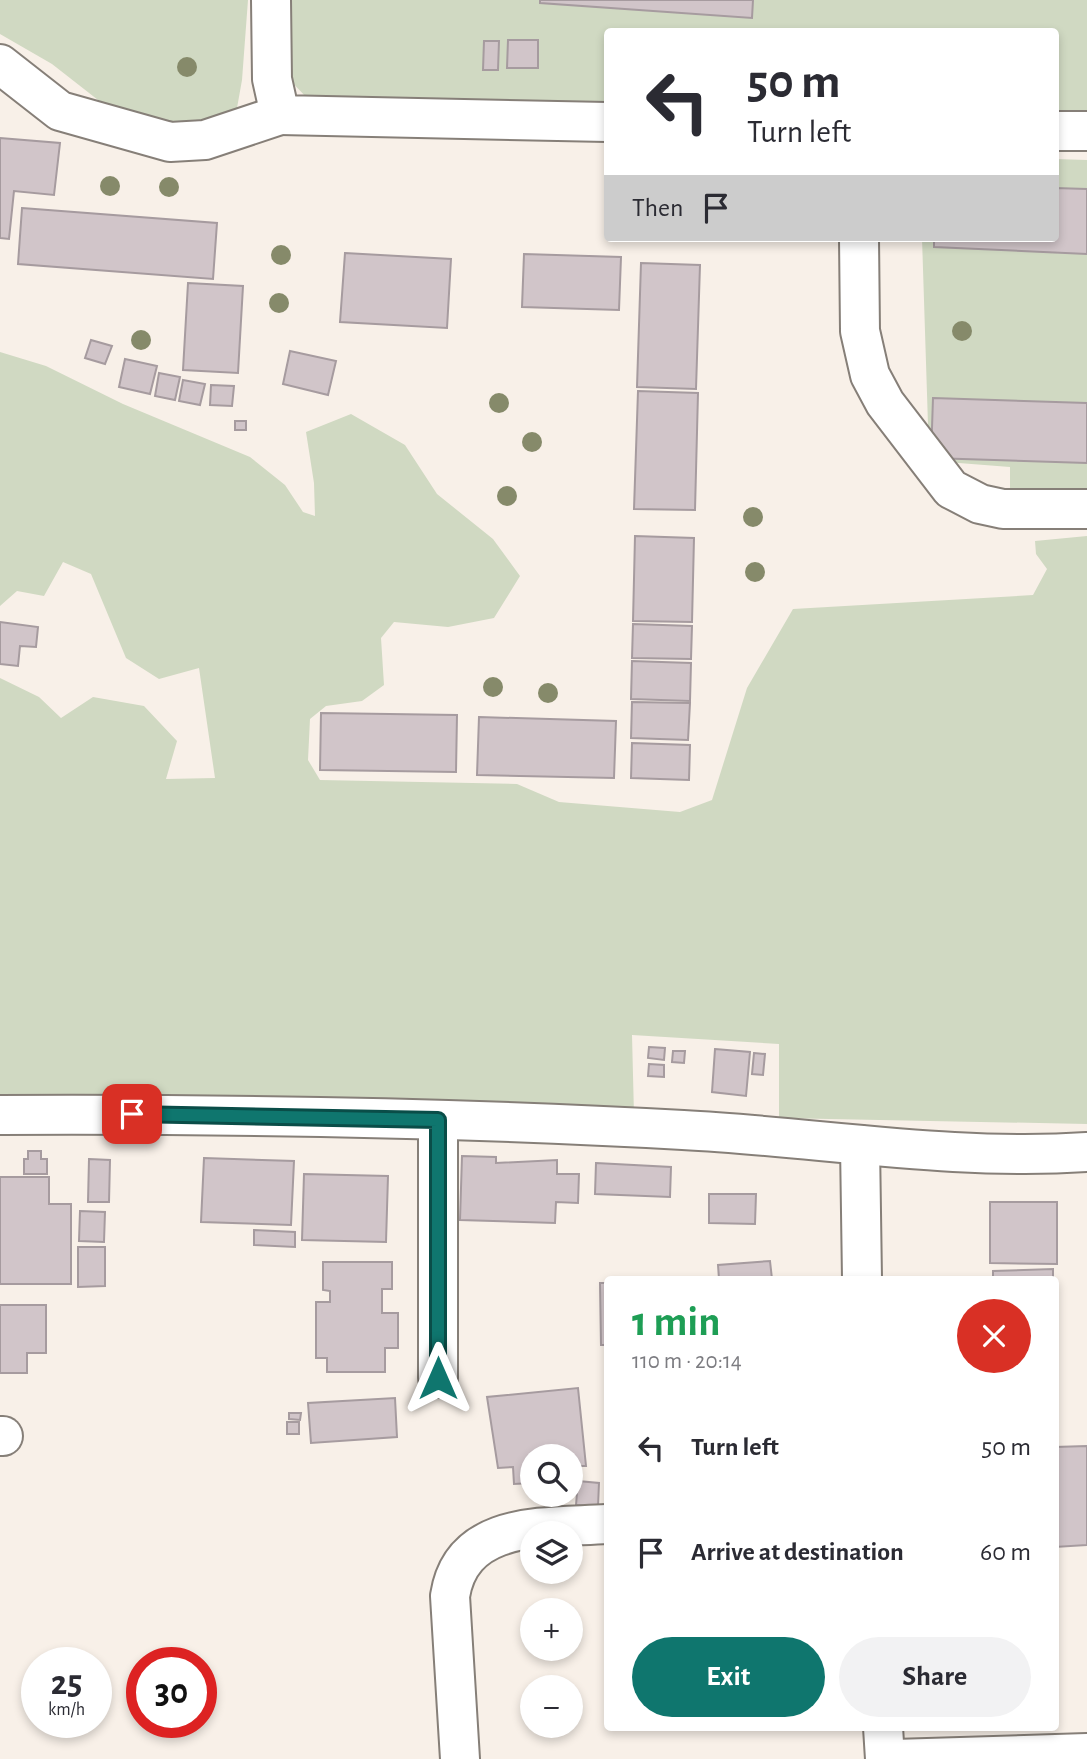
<!DOCTYPE html>
<meta charset="utf-8">
<style>
:root{--surface:#fff;--page:#f2f2f3;--text:#2b2b33;--muted:#7c7c81;--accent:#0f766e}
body{margin:0;font-family:"Alegreya Sans",sans-serif;background:var(--page);color:var(--text);height:100vh;display:flex;flex-direction:column;font-size:26px;white-space:nowrap}
*{box-sizing:border-box;margin:0}
p{font-size:23px;color:var(--muted)}
.icon{flex:none;width:38px;height:38px;fill:none;stroke:currentColor;stroke-width:2;stroke-linecap:round;stroke-linejoin:round}
.map{position:relative;flex:1;overflow:hidden}
.side{position:absolute;left:604px;top:1276px;width:455px;height:455px;display:flex;flex-direction:column;background:var(--surface);border-radius:7px;box-shadow:0 4px 10px #0003}
.side>*{flex:none}
.top-card{position:absolute;left:604px;top:28px;width:455px;height:214px;border-radius:7px;box-shadow:0 4px 10px #0003;background:#fff;color:var(--text);overflow:hidden}
.controls{position:absolute;left:520px;top:1444px;display:grid;gap:14px}
.controls a{display:grid;place-items:center;width:63px;height:63px;border-radius:50%;background:var(--surface);box-shadow:0 4px 10px #0003;font-size:35px}
.speed{position:absolute;left:21px;top:1647px;display:flex;gap:14px;font-size:35px;font-weight:700;text-align:center}
.speed>*{display:grid;place-content:center;width:91px;height:91px;border-radius:50%;background:var(--surface);box-shadow:0 4px 10px #0003;line-height:1}
.speed small{font-size:18px;font-weight:400}
.speed .limit{border:10px solid #d22;background:#fff;color:#111}
.pin{position:absolute;display:grid;place-items:center;width:60px;height:60px;color:#fff;margin:-30px;border-radius:14px;box-shadow:0 4px 10px #0006}
.me{position:absolute;width:77px;margin:-38px;rotate:0deg;stroke-linejoin:round;filter:drop-shadow(0 0 5px #0008)}
.turn{display:flex;align-items:center;gap:24px;height:147px;padding:0 28px;font-size:32px}
.turn .icon{width:91px;height:91px;stroke-width:2.5}
.turn b{display:block;font-size:49px;line-height:60px}
.then{display:flex;align-items:center;height:66px;padding:0 28px;background:#0003;gap:14px;font-size:26px}
.round{display:grid;place-items:center;flex:none;width:74px;height:74px;border-radius:37px;background:var(--page)}
.headline{display:flex;align-items:center;justify-content:space-between;height:119px;padding:0 28px}
h1{font-size:42px;font-weight:700;line-height:52px;color:#1e9e55}
.primary-button{display:flex;gap:14px;margin-top:auto;padding:14px 28px}
.primary-button a{flex:1;height:80px;border-radius:42px;background:var(--accent);color:#fff;font-size:28px;font-weight:700;line-height:80px;text-align:center}
.primary-button a+a{background:var(--page);color:var(--text)}
ul{padding:0;list-style:none}
li{display:flex;align-items:center;gap:21px;height:105px;padding:0 28px}
li div{flex:1}
li b{display:block;font-size:26px}
li em{font-style:normal}
.map>svg:first-child{display:block}
.green{fill:#d0d9c2}
.building{fill:#d1c5c9;stroke:#a69b9f;stroke-width:2}
.lines{fill:none;stroke-linecap:round;stroke-linejoin:round}
.minor-casing{stroke:#867f78;stroke-width:42}
.minor{stroke:#fff;stroke-width:38}
.tree{fill:#868a6a}
.route-casing{stroke:#0a4d48;stroke-width:18}
.route{stroke:#0f766e;stroke-width:12}
</style>
<div class="map">
<svg width="1087" height="1759" viewBox="0 0 1087 1759">
<rect width="100%" height="100%" fill="#f8f0e8"/>
<g class="green">
<path d="M 0,0 L 248,0 L 242,80 L 237,108 L 214,131 L 190,134 L 107,107 L 52,64 L 0,34 Z"/>
<path d="M 285,0 L 1087,0 L 1087,112 L 1055,111 L 1055,32 L 607,32 L 607,107 L 307,98 L 286,76 Z"/>
<path d="M 1055,159 L 1087,160 L 1087,500 L 1010,500 L 1010,467 L 933,461 L 929,456 L 922,238 L 1055,238 Z"/>
<path d="M 0,352 L 46,366 L 123,404 L 250,457 L 285,485 L 303,512 L 315,516 L 314,483 L 306,432 L 351,414 L 405,445 L 437,494 L 493,539 L 520,576 L 494,618 L 448,627 L 394,622 L 381,638 L 384,685 L 362,701 L 326,706 L 310,719 L 308,760 L 320,780 L 517,784 L 559,802 L 680,812 L 712,800 L 747,688 L 793,609 L 1033,595 L 1047,569 L 1036,554 L 1035,541 L 1087,536 L 1087,1124 L 779,1118 L 779,1044 L 632,1035 L 634,1115 L 0,1104 L 0,678 L 39,697 L 61,718 L 93,697 L 144,706 L 177,741 L 166,779 L 215,778 L 199,668 L 159,679 L 126,658 L 91,574 L 63,562 L 44,596 L 17,591 L 0,606 Z"/>
</g>
<g class="building">
<path d="M 540,0 L 753,0 L 752,18 L 540,3 Z"/>
<path d="M 508,40 L 538,40 L 538,68 L 507,68 Z"/>
<path d="M 484,41 L 499,41 L 498,70 L 483,70 Z"/>
<path d="M 0,138 L 60,143 L 54,195 L 14,191 L 9,239 L 0,238 Z"/>
<path d="M 1055,188 L 1087,189 L 1087,254 L 934,247 L 934,238 L 1055,238 Z"/>
<path d="M 22,208 L 217,223 L 213,279 L 18,264 Z"/>
<path d="M 345,253 L 451,259 L 447,328 L 340,322 Z"/>
<path d="M 524,254 L 621,257 L 619,310 L 522,307 Z"/>
<path d="M 641,263 L 700,265 L 696,389 L 637,387 Z"/>
<path d="M 188,283 L 243,286 L 238,373 L 183,370 Z"/>
<path d="M 91,340 L 112,346 L 105,364 L 85,358 Z"/>
<path d="M 290,351 L 336,361 L 328,395 L 283,384 Z"/>
<path d="M 125,359 L 157,366 L 150,394 L 119,387 Z"/>
<path d="M 159,373 L 180,377 L 175,400 L 155,396 Z"/>
<path d="M 183,380 L 205,384 L 200,405 L 179,401 Z"/>
<path d="M 211,385 L 234,386 L 232,406 L 210,405 Z"/>
<path d="M 638,391 L 698,393 L 695,510 L 634,509 Z"/>
<path d="M 933,398 L 1087,403 L 1087,463 L 931,458 Z"/>
<rect x="235" y="421" width="11" height="9"/>
<path d="M 635,536 L 694,538 L 692,622 L 633,621 Z"/>
<path d="M 0,622 L 38,627 L 36,647 L 20,646 L 18,666 L 0,664 Z"/>
<path d="M 633,624 L 692,626 L 691,659 L 632,658 Z"/>
<path d="M 632,661 L 691,663 L 690,701 L 631,699 Z"/>
<path d="M 632,702 L 690,703 L 688,740 L 631,738 Z"/>
<path d="M 321,713 L 457,715 L 456,772 L 320,770 Z"/>
<path d="M 479,717 L 616,721 L 614,778 L 477,775 Z"/>
<path d="M 632,743 L 690,745 L 689,780 L 631,778 Z"/>
<path d="M 649,1047 L 665,1048 L 664,1060 L 648,1058 Z"/>
<path d="M 715,1049 L 750,1052 L 746,1096 L 712,1092 Z"/>
<path d="M 673,1051 L 685,1051 L 684,1063 L 672,1062 Z"/>
<path d="M 754,1053 L 765,1054 L 763,1075 L 752,1074 Z"/>
<path d="M 649,1064 L 664,1065 L 664,1077 L 648,1076 Z"/>
<path d="M 28,1151 L 41,1151 L 41,1159 L 47,1159 L 47,1174 L 24,1174 L 24,1159 L 28,1159 Z"/>
<path d="M 462,1156 L 496,1157 L 496,1163 L 557,1160 L 557,1174 L 579,1174 L 578,1203 L 556,1202 L 555,1223 L 460,1220 Z"/>
<path d="M 204,1158 L 294,1161 L 291,1225 L 201,1222 Z"/>
<path d="M 89,1159 L 110,1160 L 109,1202 L 88,1202 Z"/>
<path d="M 596,1163 L 671,1167 L 670,1197 L 595,1194 Z"/>
<path d="M 304,1174 L 388,1176 L 386,1242 L 302,1240 Z"/>
<path d="M 0,1177 L 49,1177 L 49,1204 L 71,1204 L 71,1284 L 0,1284 Z"/>
<path d="M 709,1194 L 756,1194 L 755,1224 L 709,1223 Z"/>
<path d="M 990,1202 L 1057,1202 L 1057,1264 L 990,1263 Z"/>
<path d="M 80,1211 L 105,1212 L 104,1242 L 79,1241 Z"/>
<path d="M 254,1230 L 295,1232 L 295,1247 L 254,1245 Z"/>
<path d="M 78,1247 L 105,1247 L 105,1286 L 78,1287 Z"/>
<path d="M 770,1261 L 772,1279 L 719,1279 L 718,1265 Z"/>
<path d="M 323,1262 L 392,1262 L 392,1289 L 382,1289 L 382,1313 L 398,1313 L 398,1348 L 385,1348 L 385,1372 L 327,1372 L 327,1358 L 316,1358 L 316,1302 L 330,1302 L 330,1291 L 323,1290 Z"/>
<path d="M 1053,1269 L 1053,1279 L 993,1279 L 993,1271 Z"/>
<path d="M 600,1283 L 607,1283 L 607,1345 L 601,1345 Z"/>
<path d="M 0,1305 L 46,1305 L 46,1353 L 27,1353 L 27,1373 L 0,1373 Z"/>
<path d="M 578,1388 L 586,1466 L 572,1466 L 570,1482 L 570,1456 L 532,1456 L 532,1483 L 514,1484 L 513,1467 L 498,1468 L 487,1397 Z"/>
<path d="M 395,1398 L 397,1437 L 311,1443 L 308,1403 Z"/>
<path d="M 289,1413 L 301,1413 L 300,1420 L 289,1419 Z"/>
<rect x="287" y="1422" width="12" height="12"/>
<path d="M 1087,1446 L 1087,1545 L 1055,1547 L 1055,1447 Z"/>
<path d="M 578,1481 L 599,1483 L 598,1507 L 576,1505 Z"/>
</g>
<g class="lines">
<defs>
<g id="minor">
<path d="M 271,0 L 272,79 L 280,115 L 607,122"/>
<path d="M 0,64 L 60,111 L 170,142 L 205,140 L 280,115"/>
<path d="M 1055,131 L 1087,131"/>
<path d="M 859,238 L 860,331 L 870,375 L 885,403 L 951,489 L 980,504 L 1003,509 L 1087,509"/>
<path d="M 0,1115 C 228,1114 456,1117 683,1130 C 818,1137 952,1161 1087,1152"/>
<path d="M 860,1145 L 862,1279"/>
<path d="M 438,1378 L 438,1120"/>
<path d="M 0,1436 L 3,1436"/>
<path d="M 883,1727 L 885,1759"/>
<path d="M 460,1759 L 450,1596 C 462,1519 548,1528 607,1524"/>
<path d="M 894,1759 L 1087,1753"/>
</g>
</defs>
<use href="#minor" class="minor-casing"/>
<use href="#minor" class="minor"/>
</g>
<g class="tree">
<circle cx="187" cy="67" r="10"/>
<circle cx="110" cy="186" r="10"/>
<circle cx="169" cy="187" r="10"/>
<circle cx="281" cy="255" r="10"/>
<circle cx="279" cy="303" r="10"/>
<circle cx="962" cy="331" r="10"/>
<circle cx="141" cy="340" r="10"/>
<circle cx="499" cy="403" r="10"/>
<circle cx="532" cy="442" r="10"/>
<circle cx="507" cy="496" r="10"/>
<circle cx="753" cy="517" r="10"/>
<circle cx="755" cy="572" r="10"/>
<circle cx="493" cy="687" r="10"/>
<circle cx="548" cy="693" r="10"/>
</g>
<g class="lines">
<defs>
<path id="route" d="M 132,1114 L 438,1120 L 438,1378"/>
</defs>
<use href="#route" class="route-casing"/>
<use href="#route" class="route"/>
</g>
</svg>
<div class="controls">
<a><svg class="icon" aria-label="search" viewBox="0 0 24 24"><circle cx="10" cy="10" r="6"/><path d="M15 15l6 6"/></svg></a>
<a><svg class="icon" aria-label="layers" viewBox="0 0 24 24"><path d="M12 4l9 5-9 5-9-5zM3 14l9 5 9-5"/></svg></a>
<a>+</a>
<a>−</a>
</div>
<div class="speed"><div>25<small>km/h</small></div><div class="limit">30</div></div>
<div class="pin" style="left:132px;top:1114px;background:#d93025"><svg class="icon" aria-label="arrive" viewBox="0 0 24 24"><path d="M6 21V4h12l-3 4 3 4H6"/></svg></div>
<svg class="me" style="left:438px;top:1378px" viewBox="-20 -20 40 40"><path d="M0-17L14 15 0 8-14 15z" fill="#0f766e" stroke="#fff" stroke-width="4"/></svg>
<div class="top-card">
<div class="turn"><svg class="icon" aria-label="left" viewBox="0 0 24 24"><path d="M17 20v-9H6M10 6l-5 5 5 5"/></svg><div><b>50 m</b>Turn left</div></div>
<div class="then">Then<svg class="icon" aria-label="arrive" viewBox="0 0 24 24"><path d="M6 21V4h12l-3 4 3 4H6"/></svg></div>
</div>
<section class="side">
<div class="headline"><div><h1>1 min</h1><p>110 m · 20:14</p></div><a class="round" style="background:#d93025;color:#fff"><svg class="icon" aria-label="close" viewBox="0 0 24 24"><path d="M6 6l12 12M18 6L6 18"/></svg></a></div>
<ul>
<li><svg class="icon" aria-label="left" viewBox="0 0 24 24"><path d="M17 20v-9H6M10 6l-5 5 5 5"/></svg><div><b>Turn left</b></div><em>50 m</em></li>
<li><svg class="icon" aria-label="arrive" viewBox="0 0 24 24"><path d="M6 21V4h12l-3 4 3 4H6"/></svg><div><b>Arrive at destination</b></div><em>60 m</em></li>
</ul>
<div class="primary-button"><a>Exit</a><a>Share</a></div>
</section>
</div>
